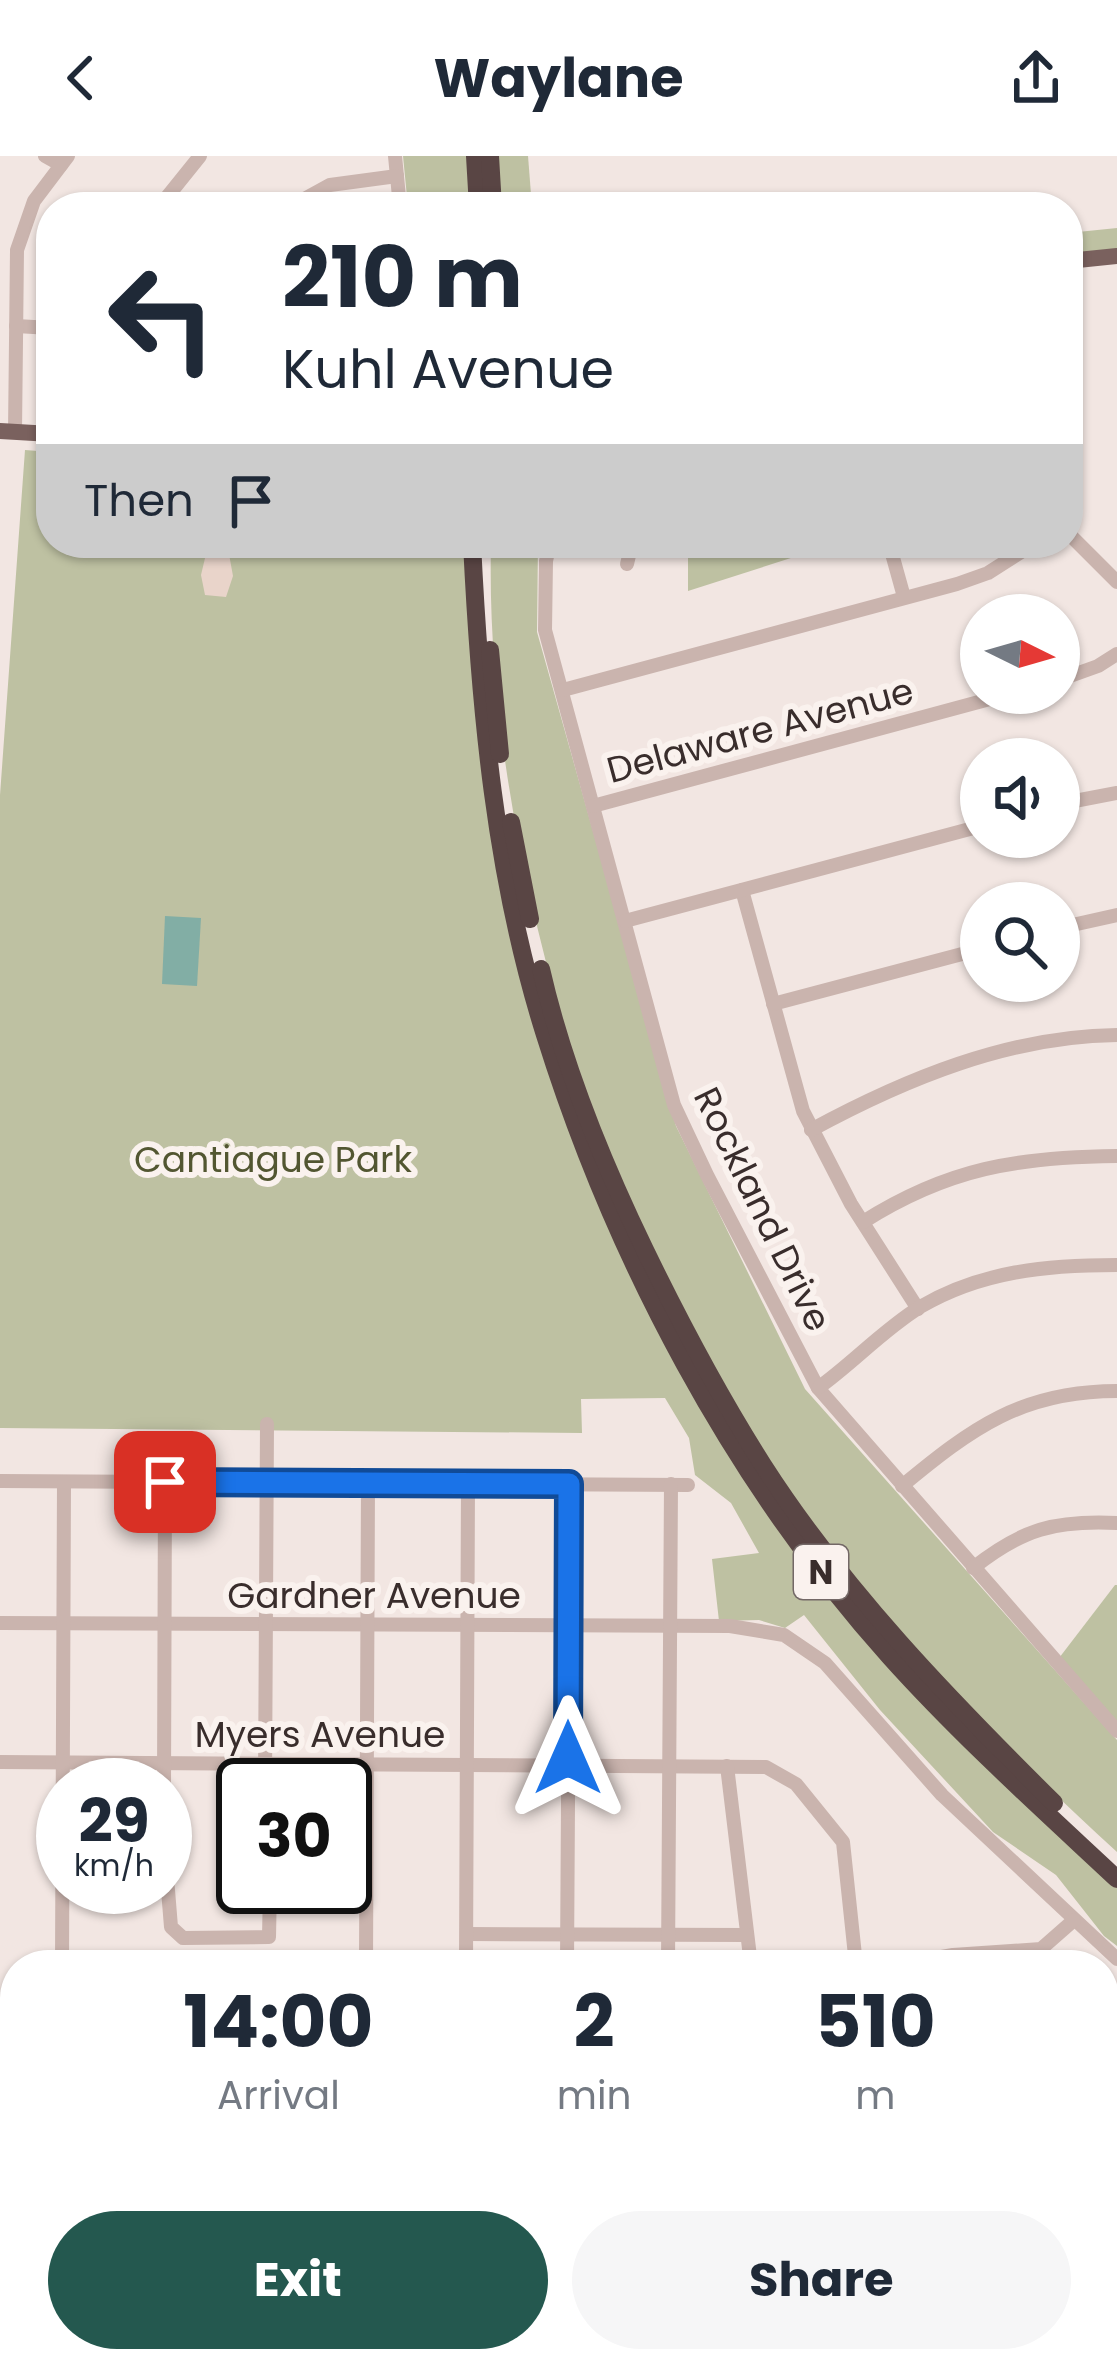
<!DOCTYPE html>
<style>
:root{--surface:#fff;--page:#f6f6f7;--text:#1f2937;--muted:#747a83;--accent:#24584f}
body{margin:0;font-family:Poppins,sans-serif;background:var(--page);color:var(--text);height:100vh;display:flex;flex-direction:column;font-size:45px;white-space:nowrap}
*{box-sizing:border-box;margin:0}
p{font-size:39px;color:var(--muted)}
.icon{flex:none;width:66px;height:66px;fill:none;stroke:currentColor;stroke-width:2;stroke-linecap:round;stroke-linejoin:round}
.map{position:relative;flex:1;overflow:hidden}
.sheet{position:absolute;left:0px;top:1794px;width:1119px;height:423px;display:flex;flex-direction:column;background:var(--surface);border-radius:48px 48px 0 0;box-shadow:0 3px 9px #0004}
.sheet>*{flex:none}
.top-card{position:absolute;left:36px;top:36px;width:1047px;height:366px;border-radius:48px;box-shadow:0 3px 9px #0004;background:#fff;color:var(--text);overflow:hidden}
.needle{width:78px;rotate:95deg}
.buttons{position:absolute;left:960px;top:438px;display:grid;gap:24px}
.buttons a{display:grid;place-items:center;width:120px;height:120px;border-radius:50%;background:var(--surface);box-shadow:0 3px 9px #0004;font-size:60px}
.speed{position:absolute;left:36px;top:1602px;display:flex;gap:24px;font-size:60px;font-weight:700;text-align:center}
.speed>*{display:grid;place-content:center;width:156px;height:156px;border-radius:50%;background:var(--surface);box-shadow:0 3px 9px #0004;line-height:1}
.speed small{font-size:30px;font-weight:400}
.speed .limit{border:6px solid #111;border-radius:18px;background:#fff;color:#111}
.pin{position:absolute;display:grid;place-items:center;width:102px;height:102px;color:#fff;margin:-51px;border-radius:24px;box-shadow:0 6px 18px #0006}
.me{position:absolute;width:132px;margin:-66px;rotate:0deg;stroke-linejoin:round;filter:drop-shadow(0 0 9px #0008)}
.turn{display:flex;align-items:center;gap:42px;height:252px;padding:0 48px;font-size:54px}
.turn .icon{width:156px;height:156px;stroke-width:2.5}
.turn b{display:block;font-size:84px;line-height:102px}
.then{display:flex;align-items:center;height:114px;padding:0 48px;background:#0003;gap:24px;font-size:45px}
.eta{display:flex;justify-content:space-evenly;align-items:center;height:204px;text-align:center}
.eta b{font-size:72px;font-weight:700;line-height:84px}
.primary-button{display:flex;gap:24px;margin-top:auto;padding:24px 48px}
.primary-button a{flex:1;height:138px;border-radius:72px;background:var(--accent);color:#fff;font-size:48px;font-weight:700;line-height:138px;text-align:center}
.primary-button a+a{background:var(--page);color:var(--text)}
header{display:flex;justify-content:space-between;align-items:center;height:156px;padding:0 48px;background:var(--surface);font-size:54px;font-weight:700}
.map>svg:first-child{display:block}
.green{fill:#bec1a2}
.plaza{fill:#e9d4ca}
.water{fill:#82aea5}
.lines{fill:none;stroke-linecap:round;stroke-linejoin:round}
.minor{stroke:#cab4ae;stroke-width:14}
.major{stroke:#7a615e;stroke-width:16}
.highway{stroke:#594544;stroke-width:18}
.route-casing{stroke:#114b97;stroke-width:30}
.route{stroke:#1a73e8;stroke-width:21}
.labels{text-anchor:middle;stroke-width:12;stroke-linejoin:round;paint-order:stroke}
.shield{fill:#faf2ee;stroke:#736866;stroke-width:3}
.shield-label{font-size:33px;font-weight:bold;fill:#392d2c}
.street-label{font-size:36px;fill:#392d2c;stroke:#faf2ee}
.park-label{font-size:36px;fill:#525631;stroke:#faf2ee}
</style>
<header><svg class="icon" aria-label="back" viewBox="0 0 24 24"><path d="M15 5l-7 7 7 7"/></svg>Waylane<svg class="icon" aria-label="share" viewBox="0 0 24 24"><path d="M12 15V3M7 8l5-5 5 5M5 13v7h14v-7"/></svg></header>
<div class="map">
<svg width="1117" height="2216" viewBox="0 0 1117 2216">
<rect width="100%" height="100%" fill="#f2e6e2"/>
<g class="green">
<path d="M 403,0 L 470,0 L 473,51 L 408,51 Z"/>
<path d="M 495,0 L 528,0 L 532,51 L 498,51 Z"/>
<path d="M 1117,72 L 1117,97 L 1068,101 L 1068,77 Z"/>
<path d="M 25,294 L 51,296 L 51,387 L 467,387 C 466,605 514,804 584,1008 L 613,1009 C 601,969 581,928 569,888 C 521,728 487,554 491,387 L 538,387 L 537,476 L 676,970 L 805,1233 L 1117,1584 L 1117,1696 C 972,1563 836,1423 735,1253 C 709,1208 680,1163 661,1115 C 651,1090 641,1065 628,1040 L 599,1040 L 602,1051 C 678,1201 756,1351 865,1479 C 942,1570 1031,1650 1117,1732 L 1117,1790 L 1104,1780 L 1056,1719 L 993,1676 L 880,1554 L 804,1459 L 785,1472 L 759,1464 L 719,1465 L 712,1403 L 759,1397 L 731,1347 L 695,1319 L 689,1282 L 665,1242 L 581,1243 L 582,1277 L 0,1272 L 0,639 Z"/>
<path d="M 688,387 L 820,387 L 819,393 L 688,435 Z"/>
<path d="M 1115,1429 L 1117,1429 L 1117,1575 L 1056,1506 Z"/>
</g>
<path class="plaza" d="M 203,387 L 227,387 L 223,397 L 229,398 L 233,420 L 226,441 L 205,439 L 201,419 L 206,398 Z"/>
<g class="water">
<path d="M 165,760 L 201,762 L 197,830 L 162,828 Z"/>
<path d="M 15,2000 L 15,2139 L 0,2143 L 0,2003 Z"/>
</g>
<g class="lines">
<g class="minor">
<path d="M 45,0 L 61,9"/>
<path d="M 395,0 L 400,51"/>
<path d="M 159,51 L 200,0"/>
<path d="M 290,51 L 330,29 L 397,20"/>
<path d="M 16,170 L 51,172"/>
<path d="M 15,276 L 17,94 L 34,45 L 68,0"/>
<path d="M 1068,377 L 1117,426"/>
<path d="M 550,387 L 546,405 L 545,474 L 674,949 L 707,1019 L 818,1232 L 1117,1575"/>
<path d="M 889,387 L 904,441"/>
<path d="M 627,408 L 632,387"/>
<path d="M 1059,524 L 1098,510 L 1117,498"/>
<path d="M 563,534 L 957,428 L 988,417 L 1035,387"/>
<path d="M 1059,648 L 1117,637"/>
<path d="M 593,650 L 1012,537"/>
<path d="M 742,734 L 803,955 L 851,1048 L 918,1153"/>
<path d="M 625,765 L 981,670"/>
<path d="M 1059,772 L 1117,759"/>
<path d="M 773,848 L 981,793"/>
<path d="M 811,974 C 905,923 1009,880 1117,879"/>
<path d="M 863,1066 C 948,1012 1018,1001 1117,1000"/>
<path d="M 818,1232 C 853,1207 883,1174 920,1151 C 981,1115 1047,1109 1117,1109"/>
<path d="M 0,1325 L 688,1329"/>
<path d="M 902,1330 C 972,1272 1022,1235 1117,1235"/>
<path d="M 973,1412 C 1022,1373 1055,1364 1117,1367"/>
<path d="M 0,1467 L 730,1470 L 784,1479 L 825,1507 L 942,1639 L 1117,1803"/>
<path d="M 0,1606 L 766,1611 L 796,1628 L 843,1686 L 856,1809"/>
<path d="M 727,1610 L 751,1809"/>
<path d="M 164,1629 L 165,1326"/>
<path d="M 265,1629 L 267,1268"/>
<path d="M 165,1697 L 171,1771 L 183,1782 L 269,1781 L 270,1731"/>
<path d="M 467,1778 L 747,1779"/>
<path d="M 62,1809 L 64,1326"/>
<path d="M 366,1809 L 368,1327"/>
<path d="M 466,1809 L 468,1327"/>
<path d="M 567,1809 L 570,1322"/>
<path d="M 668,1809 L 671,1328"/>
<path d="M 896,1809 L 953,1799 L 1041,1793 L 1074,1764"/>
<path d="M 0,1901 L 15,1900"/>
<path d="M 1104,1934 L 1117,1923"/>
<path d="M 1104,2049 L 1117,2073"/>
<path d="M 1104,2111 L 1117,2111"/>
<path d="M 486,2202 L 490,2216"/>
<path d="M 697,2202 L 702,2216"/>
<path d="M 834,2202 L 838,2216"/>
<path d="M 1006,2202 L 1010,2216"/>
<path d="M 1047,2216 L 1101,2202"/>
</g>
<g class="major">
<path d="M 1068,105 L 1117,100"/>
<path d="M 0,275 L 51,278"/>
</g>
<g class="highway">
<path d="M 475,0 L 478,51"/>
<path d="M 490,0 L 493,51"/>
<path d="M 472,387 C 480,552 495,721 545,879 C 615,1103 733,1326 890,1501 C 961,1580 1040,1651 1117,1723"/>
<path d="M 490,494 L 500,598"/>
<path d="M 511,666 L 530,763"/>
<path d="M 541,813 C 563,910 602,1005 645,1094 C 681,1168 719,1240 763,1309 C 844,1435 949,1543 1054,1647"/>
</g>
</g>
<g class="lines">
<defs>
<path id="route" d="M 165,1326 L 569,1328 L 568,1602"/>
</defs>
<use href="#route" class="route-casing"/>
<use href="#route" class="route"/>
</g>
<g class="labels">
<rect class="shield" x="794" y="1389" width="54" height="54" rx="9"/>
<g class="shield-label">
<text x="821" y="1428">N</text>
</g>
<g class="street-label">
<text transform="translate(760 574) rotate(-15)" y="13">Delaware Avenue</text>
<text transform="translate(763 1053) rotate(64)" y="13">Rockland Drive</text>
<text x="374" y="1452">Gardner Avenue</text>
<text x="320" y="1591">Myers Avenue</text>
</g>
<g class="park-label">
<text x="273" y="1016">Cantiague Park</text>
</g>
</g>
</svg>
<div class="buttons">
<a><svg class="needle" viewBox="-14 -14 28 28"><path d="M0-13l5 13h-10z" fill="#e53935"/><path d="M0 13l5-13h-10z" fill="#747a83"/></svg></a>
<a><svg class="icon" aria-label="sound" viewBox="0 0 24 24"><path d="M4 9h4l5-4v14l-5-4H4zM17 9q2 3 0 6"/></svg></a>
<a><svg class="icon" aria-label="search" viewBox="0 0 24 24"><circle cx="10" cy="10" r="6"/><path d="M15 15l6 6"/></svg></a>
</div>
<div class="speed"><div>29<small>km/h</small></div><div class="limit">30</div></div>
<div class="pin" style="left:165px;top:1326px;background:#d93025"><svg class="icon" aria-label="arrive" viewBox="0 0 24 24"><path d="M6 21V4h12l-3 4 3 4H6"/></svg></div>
<svg class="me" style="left:568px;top:1602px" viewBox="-20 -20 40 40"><path d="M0-17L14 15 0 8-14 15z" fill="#1a73e8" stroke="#fff" stroke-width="4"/></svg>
<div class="top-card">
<div class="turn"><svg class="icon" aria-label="left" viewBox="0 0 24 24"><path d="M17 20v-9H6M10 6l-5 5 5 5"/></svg><div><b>210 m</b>Kuhl Avenue</div></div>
<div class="then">Then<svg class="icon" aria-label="arrive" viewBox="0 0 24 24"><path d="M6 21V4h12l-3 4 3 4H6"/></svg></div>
</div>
<section class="sheet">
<div class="eta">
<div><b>14:00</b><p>Arrival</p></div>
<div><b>2</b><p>min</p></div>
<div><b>510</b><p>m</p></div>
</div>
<div class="primary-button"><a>Exit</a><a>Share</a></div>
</section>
</div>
